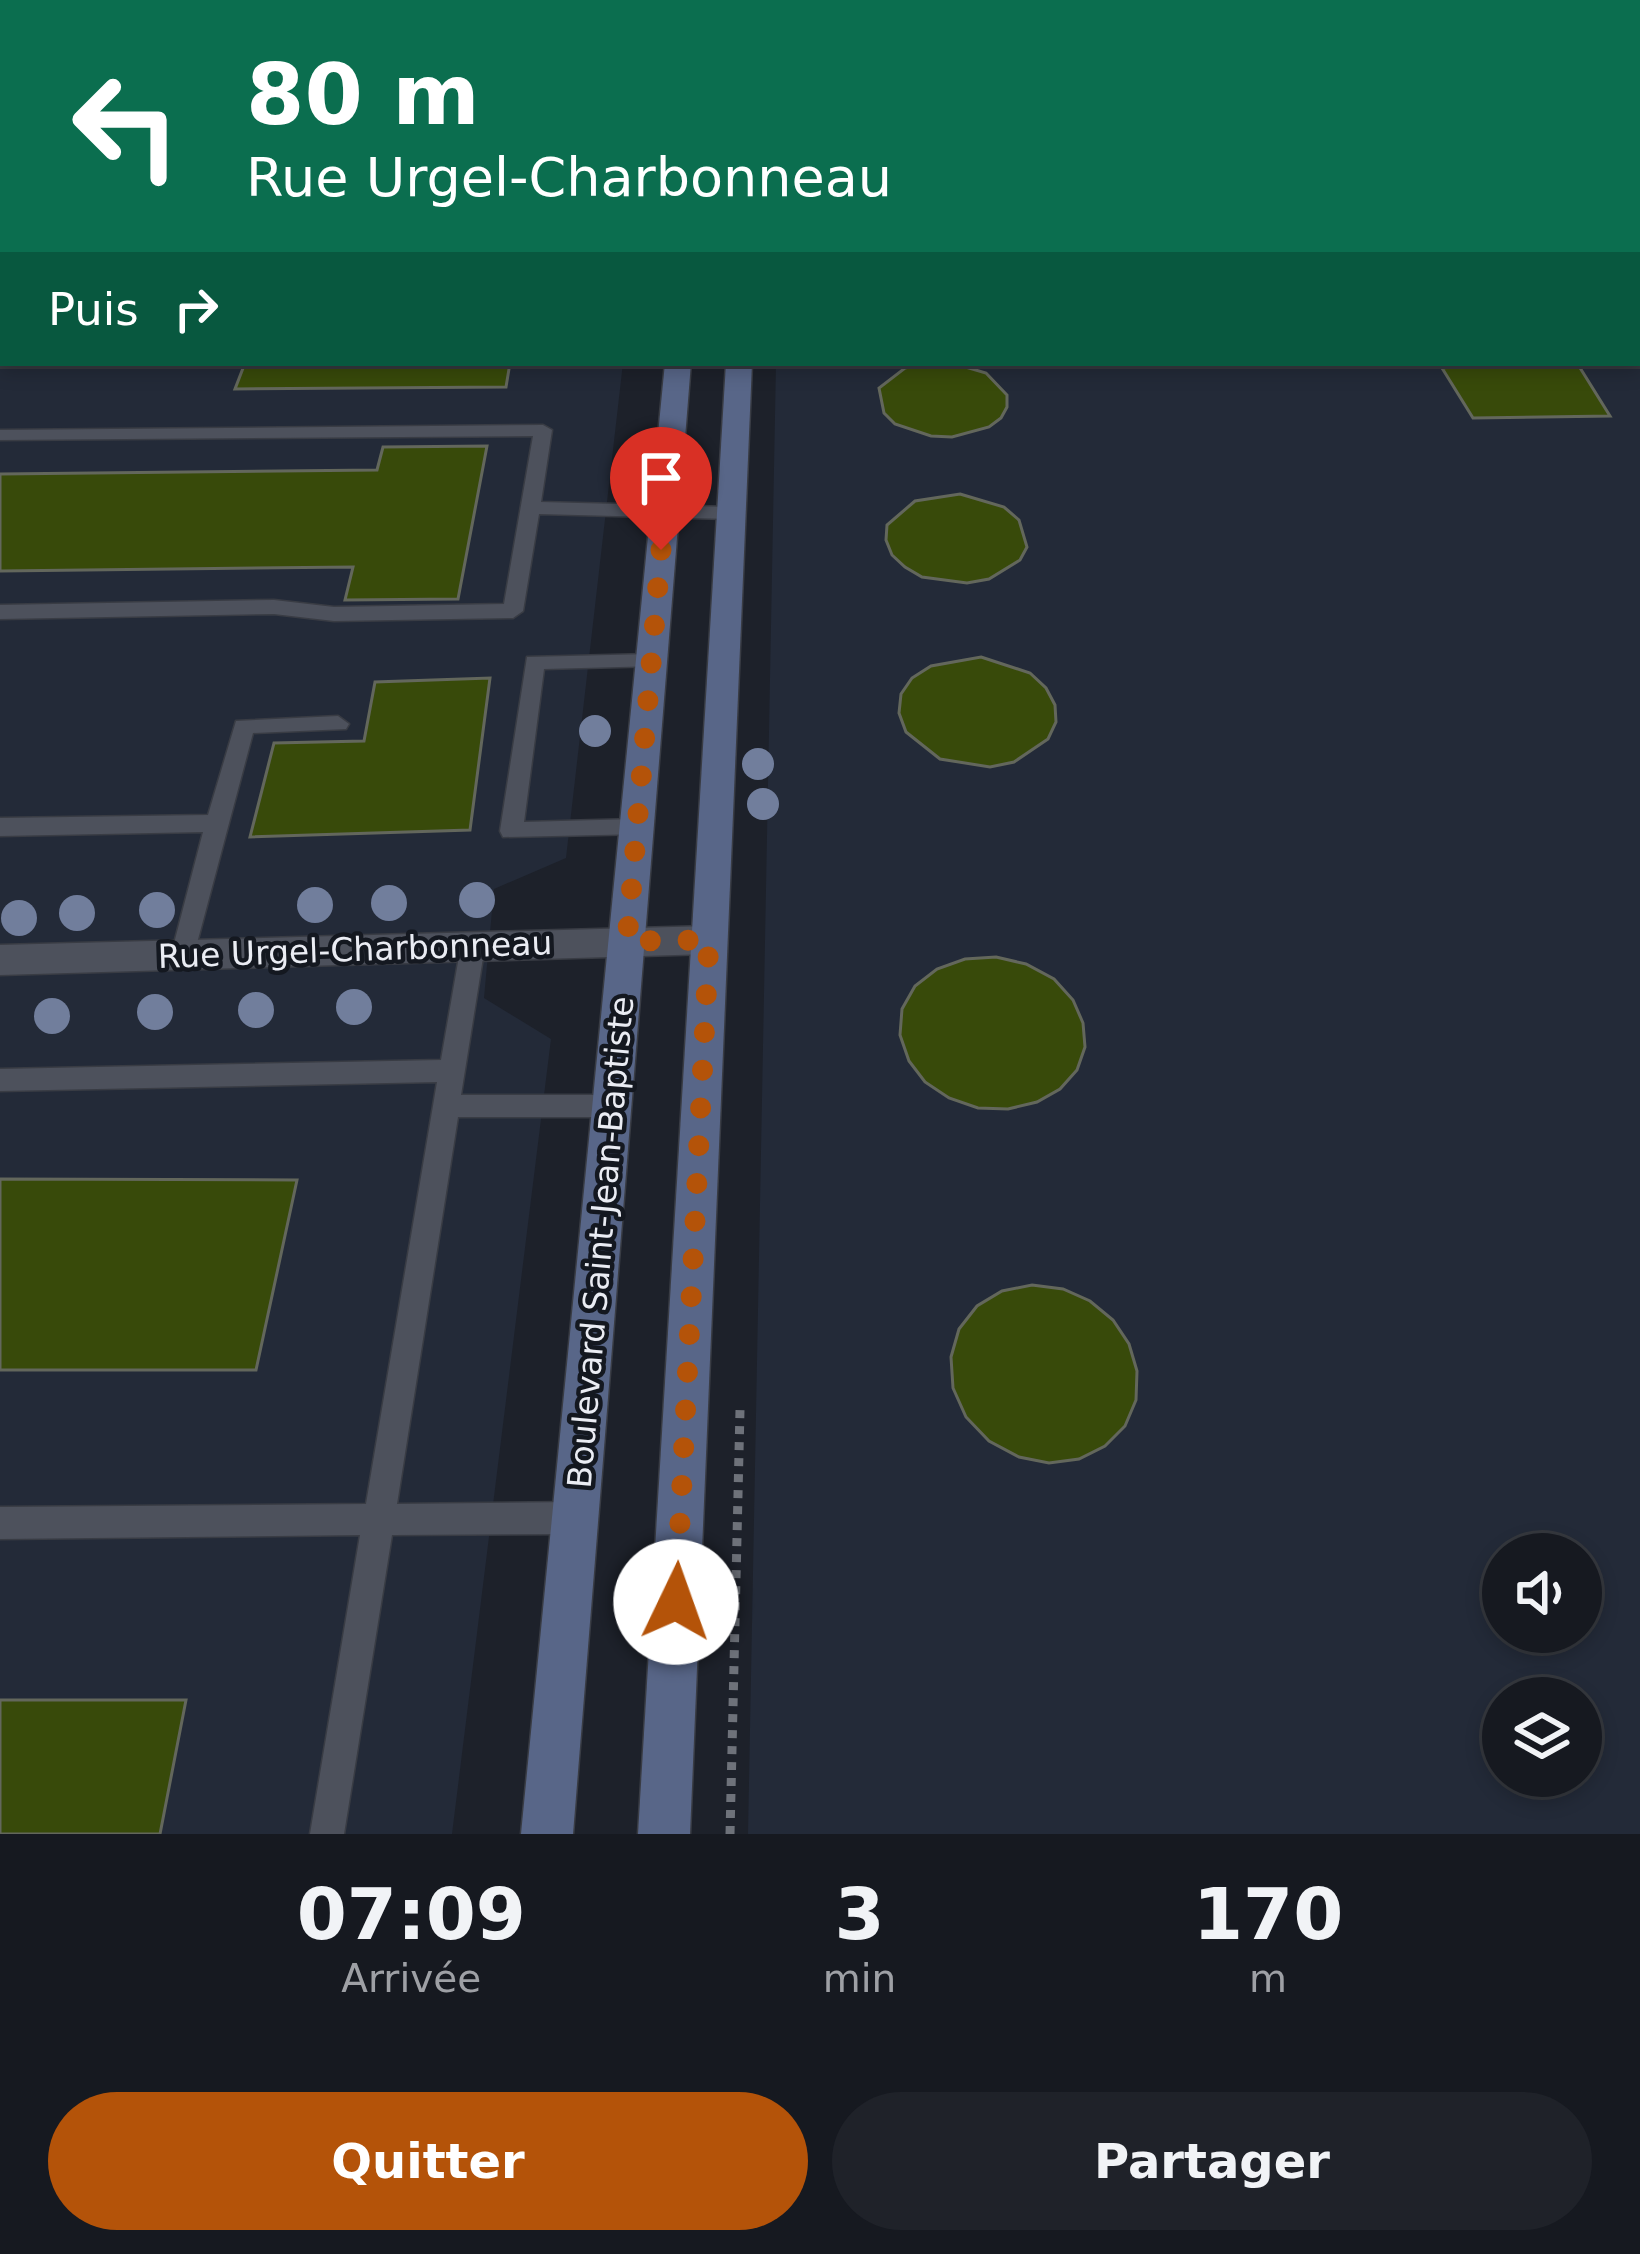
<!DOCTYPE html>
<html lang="fr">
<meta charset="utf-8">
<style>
:root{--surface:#161920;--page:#1f2229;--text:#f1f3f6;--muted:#9ea0a5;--line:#35383e;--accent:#b45309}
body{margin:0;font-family:"DejaVu Sans",sans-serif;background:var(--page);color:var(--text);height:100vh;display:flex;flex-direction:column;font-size:45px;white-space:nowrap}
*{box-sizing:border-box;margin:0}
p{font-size:39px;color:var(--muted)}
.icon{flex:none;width:66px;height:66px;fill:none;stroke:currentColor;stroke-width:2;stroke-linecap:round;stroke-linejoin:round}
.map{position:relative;height:1834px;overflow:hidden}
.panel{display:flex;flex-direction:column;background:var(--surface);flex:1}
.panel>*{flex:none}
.banner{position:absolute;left:0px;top:0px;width:1641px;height:366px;box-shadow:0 6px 18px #0003,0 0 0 3px var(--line);background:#0b6e4f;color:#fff;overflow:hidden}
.fabs{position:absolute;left:1482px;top:1533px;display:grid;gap:24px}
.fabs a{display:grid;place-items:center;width:120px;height:120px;border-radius:50%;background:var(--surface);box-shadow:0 6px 18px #0003,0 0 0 3px var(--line);font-size:60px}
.pin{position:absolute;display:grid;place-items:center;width:102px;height:102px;color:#fff;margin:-123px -51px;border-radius:50% 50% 50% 0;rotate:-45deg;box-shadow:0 0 12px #0007}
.pin .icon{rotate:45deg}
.me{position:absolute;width:132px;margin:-66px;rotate:3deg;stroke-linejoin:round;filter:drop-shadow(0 0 9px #0008)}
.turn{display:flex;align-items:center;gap:42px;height:252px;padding:0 48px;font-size:54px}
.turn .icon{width:156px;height:156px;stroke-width:2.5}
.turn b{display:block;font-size:84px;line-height:102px}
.then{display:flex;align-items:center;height:114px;padding:0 48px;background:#0003;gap:24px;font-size:45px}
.eta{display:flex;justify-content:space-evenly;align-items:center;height:204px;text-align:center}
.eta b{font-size:72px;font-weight:700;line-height:84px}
.cta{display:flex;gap:24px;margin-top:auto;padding:24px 48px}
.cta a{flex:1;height:138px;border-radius:72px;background:var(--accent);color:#fff;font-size:48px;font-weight:700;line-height:138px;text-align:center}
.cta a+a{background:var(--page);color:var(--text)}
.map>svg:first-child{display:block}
.built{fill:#232a38;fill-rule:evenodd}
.building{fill:#384a0a;stroke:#63675c;stroke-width:3}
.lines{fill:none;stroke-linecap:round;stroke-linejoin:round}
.lane-casing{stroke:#393c44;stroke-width:3}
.street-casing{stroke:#393c44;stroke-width:3}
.secondary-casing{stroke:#393c44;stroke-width:3}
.path{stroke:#6e727a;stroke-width:9;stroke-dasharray:8 8;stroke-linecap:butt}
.lane{fill:#4d515c;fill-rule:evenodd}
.street{fill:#4d515c;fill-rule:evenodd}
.secondary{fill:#586688;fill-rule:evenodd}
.tree{fill:#717e9c}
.route{stroke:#b45309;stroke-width:21;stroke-dasharray:0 37.8}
.labels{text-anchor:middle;stroke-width:9;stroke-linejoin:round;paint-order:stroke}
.street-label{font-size:33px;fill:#eaecf3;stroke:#141820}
</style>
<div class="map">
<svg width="1640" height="1834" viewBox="0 0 1640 1834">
<rect width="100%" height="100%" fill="#1d212a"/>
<g class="built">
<path d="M 0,0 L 628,3 L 3,3 L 3,363 L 623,363 L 566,858 L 494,889 L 484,998 L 551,1039 L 452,1834 L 0,1834 Z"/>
<path d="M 764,0 L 1640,0 L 1640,1834 L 748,1834 L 776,363 L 1638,363 L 1638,3 ZM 1503,1554 L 1581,1554 L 1581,1632 L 1503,1632 ZM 1503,1698 L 1581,1698 L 1581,1776 L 1503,1776 Z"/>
</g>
<g class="building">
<path d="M 0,0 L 211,0 L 3,3 L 0,245 Z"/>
<path d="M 336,0 L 563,0 L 335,3 Z"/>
<path d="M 1260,0 L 1528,0 L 1530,3 L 1261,3 Z"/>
<path d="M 245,363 L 510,363 L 506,387 L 235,389 Z"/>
<path d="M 924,363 L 952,363 L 986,373 L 1007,395 L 1007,407 L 1001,418 L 989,427 L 952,437 L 931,436 L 895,424 L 884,413 L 879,388 L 905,368 Z"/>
<path d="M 1490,363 L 1577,363 L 1610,416 L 1473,418 L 1442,368 Z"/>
<path d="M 487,446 L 458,599 L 345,600 L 353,567 L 0,571 L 0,474 L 377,470 L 383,447 Z"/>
<path d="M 960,494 L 1004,507 L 1019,520 L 1027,547 L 1020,560 L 989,579 L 967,583 L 922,577 L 905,567 L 892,555 L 886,540 L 887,525 L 915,501 Z"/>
<path d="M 981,657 L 1030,673 L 1046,688 L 1055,705 L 1056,722 L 1048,739 L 1014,762 L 990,767 L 940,759 L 906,732 L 899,713 L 901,694 L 912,678 L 931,666 Z"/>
<path d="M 490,678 L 470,830 L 250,837 L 274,743 L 364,741 L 375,682 Z"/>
<path d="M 996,957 L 1026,964 L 1054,979 L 1073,1000 L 1083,1023 L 1085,1047 L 1077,1070 L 1060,1089 L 1037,1102 L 1008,1109 L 978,1108 L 949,1098 L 925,1082 L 909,1061 L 900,1035 L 902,1009 L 915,986 L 937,969 L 965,959 Z"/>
<path d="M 0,1179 L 297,1180 L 256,1370 L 0,1370 Z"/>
<path d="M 1032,1285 L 1063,1289 L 1090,1301 L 1113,1320 L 1129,1344 L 1137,1371 L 1136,1400 L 1125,1426 L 1105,1446 L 1079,1459 L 1049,1463 L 1019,1457 L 989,1441 L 966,1417 L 953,1388 L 951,1357 L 959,1329 L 977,1306 L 1002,1291 Z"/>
<path d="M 0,1700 L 186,1700 L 160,1834 L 0,1834 Z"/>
</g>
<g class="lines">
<defs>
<g id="lane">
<path d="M 543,425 L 552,430 L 541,502 L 730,507 L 740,513 L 730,519 L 539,514 L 523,611 L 513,618 L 334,621 L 274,614 L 0,619 L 0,605 L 274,600 L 334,607 L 504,604 L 533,436 L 0,440 L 0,430 Z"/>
<path d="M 651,654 L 658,656 L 661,661 L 658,666 L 544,669 L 524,822 L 636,819 L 644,822 L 647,828 L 644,834 L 503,837 L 500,831 L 527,657 Z"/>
<path d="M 338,716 L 349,724 L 346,729 L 253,733 L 192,962 L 174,962 L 171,955 L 203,832 L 0,836 L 0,818 L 208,815 L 236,721 Z"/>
<path d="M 473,935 L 482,938 L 485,945 L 461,1095 L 612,1095 L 621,1098 L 625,1106 L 621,1114 L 612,1117 L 458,1117 L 397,1504 L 575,1502 L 586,1507 L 591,1518 L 586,1529 L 575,1534 L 392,1535 L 344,1834 L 310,1834 L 360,1535 L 0,1539 L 0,1507 L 366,1504 L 437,1082 L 0,1091 L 0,1069 L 441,1060 L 461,945 L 464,938 Z"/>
</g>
<path id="street" d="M 709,926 L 722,930 L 727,940 L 722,950 L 709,954 L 0,975 L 0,945 Z"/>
<g id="secondary">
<path d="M 658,0 L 678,0 L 679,3 L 659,3 Z"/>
<path d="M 714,0 L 734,0 L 736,3 L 716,3 Z"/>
<path d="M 665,363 L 691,363 L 573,1834 L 521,1834 Z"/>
<path d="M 726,363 L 752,363 L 690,1834 L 638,1834 Z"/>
</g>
</defs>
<use href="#lane" class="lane-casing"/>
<use href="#street" class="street-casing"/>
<use href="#secondary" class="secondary-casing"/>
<path class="path" d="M 730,1834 L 740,1410"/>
<use href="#lane" class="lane"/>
<use href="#street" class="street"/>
<use href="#secondary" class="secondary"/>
</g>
<g class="tree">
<circle cx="595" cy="731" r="16"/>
<circle cx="758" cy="764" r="16"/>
<circle cx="763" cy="804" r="16"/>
<circle cx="477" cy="900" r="18"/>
<circle cx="389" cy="903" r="18"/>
<circle cx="315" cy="905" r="18"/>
<circle cx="157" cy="910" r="18"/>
<circle cx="77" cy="913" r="18"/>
<circle cx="19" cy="918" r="18"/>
<circle cx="354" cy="1007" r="18"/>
<circle cx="256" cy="1010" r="18"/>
<circle cx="155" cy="1012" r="18"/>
<circle cx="52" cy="1016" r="18"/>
</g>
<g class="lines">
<path class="route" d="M 661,550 L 627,941 L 709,940 L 676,1602"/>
</g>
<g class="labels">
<g class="street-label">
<text transform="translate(355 949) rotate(-2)" y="12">Rue Urgel-Charbonneau</text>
<text transform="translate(600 1242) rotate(-85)" y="12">Boulevard Saint-Jean-Baptiste</text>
</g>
</g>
</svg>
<div class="fabs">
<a><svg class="icon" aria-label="sound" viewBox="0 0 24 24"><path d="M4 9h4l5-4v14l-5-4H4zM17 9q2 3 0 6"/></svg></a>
<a><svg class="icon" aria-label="layers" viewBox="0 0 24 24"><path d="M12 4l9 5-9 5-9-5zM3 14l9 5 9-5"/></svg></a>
</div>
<div class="pin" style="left:661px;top:550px;background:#d93025"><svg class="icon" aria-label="arrive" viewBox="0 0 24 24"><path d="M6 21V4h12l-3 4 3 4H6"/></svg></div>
<svg class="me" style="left:676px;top:1602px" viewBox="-20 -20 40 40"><circle r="19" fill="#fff"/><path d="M0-13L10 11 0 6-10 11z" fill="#b45309"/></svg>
<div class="banner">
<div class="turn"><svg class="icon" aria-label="left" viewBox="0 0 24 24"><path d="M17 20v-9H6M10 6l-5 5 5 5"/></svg><div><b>80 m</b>Rue Urgel-Charbonneau</div></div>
<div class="then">Puis<svg class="icon" aria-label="right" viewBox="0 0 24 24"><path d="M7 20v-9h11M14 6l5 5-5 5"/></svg></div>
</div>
</div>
<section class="panel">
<div class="eta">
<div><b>07:09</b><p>Arrivée</p></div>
<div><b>3</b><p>min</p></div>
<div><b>170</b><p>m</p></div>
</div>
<div class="cta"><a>Quitter</a><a>Partager</a></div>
</section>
